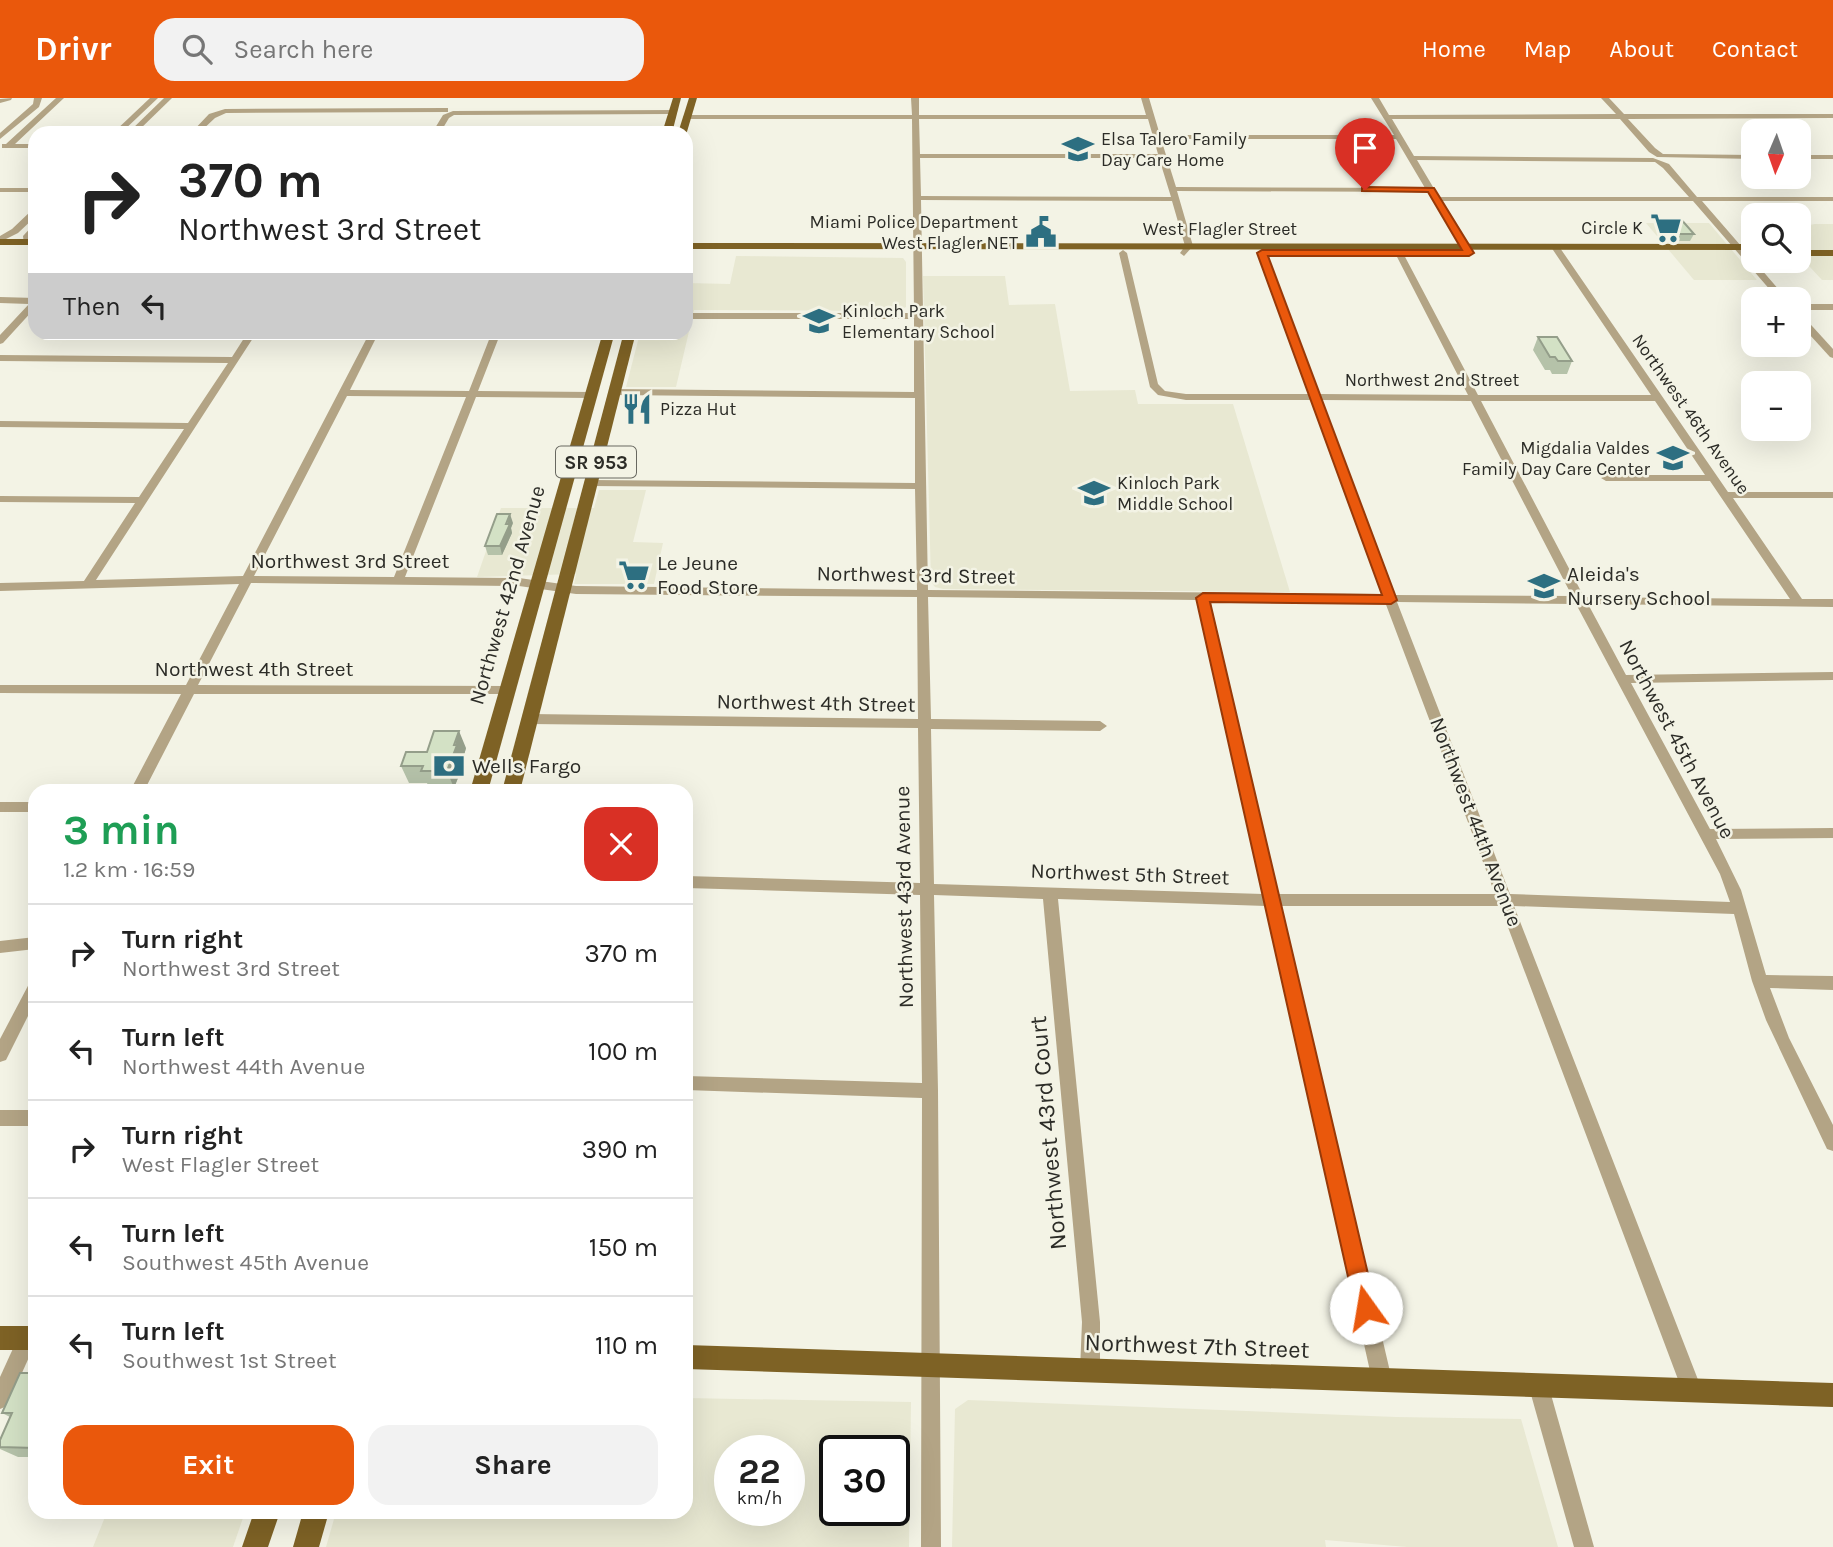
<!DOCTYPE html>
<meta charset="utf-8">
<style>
:root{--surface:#fff;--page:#f2f2f2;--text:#222;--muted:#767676;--line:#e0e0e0;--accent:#ea580c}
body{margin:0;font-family:Karla,sans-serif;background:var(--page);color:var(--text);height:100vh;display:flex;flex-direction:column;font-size:26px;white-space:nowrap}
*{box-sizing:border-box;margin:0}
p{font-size:23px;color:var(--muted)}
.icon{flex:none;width:38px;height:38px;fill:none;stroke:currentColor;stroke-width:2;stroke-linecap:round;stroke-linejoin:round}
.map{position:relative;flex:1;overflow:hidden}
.drawer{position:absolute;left:28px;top:686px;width:665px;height:735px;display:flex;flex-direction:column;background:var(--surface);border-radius:21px;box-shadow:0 7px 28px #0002}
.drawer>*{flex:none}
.guide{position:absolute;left:28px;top:28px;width:665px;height:214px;border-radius:21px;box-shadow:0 7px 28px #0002;background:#fff;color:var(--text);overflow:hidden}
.needle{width:46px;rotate:182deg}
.fabs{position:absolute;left:1741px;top:21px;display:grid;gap:14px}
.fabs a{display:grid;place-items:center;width:70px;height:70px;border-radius:14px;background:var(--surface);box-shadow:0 7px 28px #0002;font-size:35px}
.speed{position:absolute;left:714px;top:1337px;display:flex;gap:14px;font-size:35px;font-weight:700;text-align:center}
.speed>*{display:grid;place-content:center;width:91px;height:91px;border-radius:50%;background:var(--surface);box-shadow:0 7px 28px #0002;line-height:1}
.speed small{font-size:18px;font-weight:400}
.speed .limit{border:4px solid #111;border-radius:10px;background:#fff;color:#111}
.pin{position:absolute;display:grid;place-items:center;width:60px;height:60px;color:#fff;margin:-72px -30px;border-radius:50% 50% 50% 0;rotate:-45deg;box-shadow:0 0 7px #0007}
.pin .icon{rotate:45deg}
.me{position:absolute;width:77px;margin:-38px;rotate:347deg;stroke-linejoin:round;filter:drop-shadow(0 0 5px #0008)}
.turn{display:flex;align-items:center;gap:24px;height:147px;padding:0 35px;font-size:32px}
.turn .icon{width:91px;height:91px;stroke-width:2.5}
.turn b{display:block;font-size:49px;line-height:60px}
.then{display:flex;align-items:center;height:66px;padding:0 35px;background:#0003;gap:14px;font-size:26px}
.round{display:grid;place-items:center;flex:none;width:74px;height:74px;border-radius:21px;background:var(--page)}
.headline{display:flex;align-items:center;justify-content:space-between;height:119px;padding:0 35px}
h1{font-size:42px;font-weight:700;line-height:52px;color:#1e9e55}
.button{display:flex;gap:14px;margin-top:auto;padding:14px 35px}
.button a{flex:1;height:80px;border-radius:21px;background:var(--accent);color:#fff;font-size:28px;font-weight:700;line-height:80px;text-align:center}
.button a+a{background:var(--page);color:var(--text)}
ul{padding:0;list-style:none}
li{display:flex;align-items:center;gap:21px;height:98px;padding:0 35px;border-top:2px solid var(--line)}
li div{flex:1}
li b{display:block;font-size:26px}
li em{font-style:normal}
header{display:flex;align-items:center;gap:42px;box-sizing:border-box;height:98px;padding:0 35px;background:var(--accent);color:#fff}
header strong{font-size:33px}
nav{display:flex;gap:38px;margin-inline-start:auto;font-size:24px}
.search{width:490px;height:63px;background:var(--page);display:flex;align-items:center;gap:18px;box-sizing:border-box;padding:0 24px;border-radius:21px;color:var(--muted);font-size:26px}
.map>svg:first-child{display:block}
.built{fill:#e8e8d2;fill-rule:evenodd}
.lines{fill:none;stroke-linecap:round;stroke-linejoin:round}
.minor{fill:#b3a485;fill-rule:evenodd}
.major{fill:#7e6225;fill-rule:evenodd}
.wall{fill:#b5c2a9}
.shaded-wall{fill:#949e8a}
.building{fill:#d3e1c5;stroke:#949e8a;stroke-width:2}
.route{fill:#ea580c;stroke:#983908;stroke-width:2}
.labels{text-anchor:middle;stroke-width:5;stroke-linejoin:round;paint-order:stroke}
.far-poi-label{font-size:18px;fill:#2c2c27;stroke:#f3f3e5;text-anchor:start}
.far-street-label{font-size:18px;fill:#2c2c27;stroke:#f3f3e5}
.shield{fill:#f3f3e5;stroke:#686860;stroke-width:2}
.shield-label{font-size:19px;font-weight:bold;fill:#2c2c27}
.street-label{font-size:21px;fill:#2c2c27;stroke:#f3f3e5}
.poi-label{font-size:21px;fill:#2c2c27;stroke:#f3f3e5;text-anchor:start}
.near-street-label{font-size:24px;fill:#2c2c27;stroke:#f3f3e5}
</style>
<header>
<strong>Drivr</strong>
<div class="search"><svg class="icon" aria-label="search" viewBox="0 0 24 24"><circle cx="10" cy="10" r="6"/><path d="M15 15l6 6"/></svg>Search here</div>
<nav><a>Home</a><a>Map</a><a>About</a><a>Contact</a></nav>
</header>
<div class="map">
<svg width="1833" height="1449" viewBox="0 0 1833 1449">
<rect width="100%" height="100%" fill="#f3f3e5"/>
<g class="built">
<path d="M 1646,125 L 1709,125 L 1757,182 L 1694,182 Z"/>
<path d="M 1815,126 L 1833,126 L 1833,182 L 1822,182 L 1799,157 L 1799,129 Z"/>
<path d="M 736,158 L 903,160 L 906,164 L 906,209 L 897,213 L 694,212 L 676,289 L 626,289 L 640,235 L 686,234 L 686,185 L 730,186 Z"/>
<path d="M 923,178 L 1005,178 L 1009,207 L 1055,206 L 1070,293 L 1135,292 L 1138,306 L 1233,306 L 1290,494 L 943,491 L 935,489 L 931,484 Z"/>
<path d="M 599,392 L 646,392 L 633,444 L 663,445 L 654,486 L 574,486 L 576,476 L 477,479 L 501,410 L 594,410 Z"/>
<path d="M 686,1300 L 911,1304 L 909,1449 L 326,1449 L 336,1414 L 686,1414 ZM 730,1353 L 789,1353 L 789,1412 L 730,1412 ZM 835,1353 L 894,1353 L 894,1412 L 835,1412 Z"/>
<path d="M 968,1302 L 1396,1319 L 1521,1321 L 1558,1449 L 1407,1449 L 1325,1442 L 1326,1449 L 952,1449 L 955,1311 Z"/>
<path d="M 107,1414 L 245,1414 L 233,1449 L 93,1449 Z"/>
</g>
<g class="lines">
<g class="minor">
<path d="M 12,0 L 11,2 L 0,5 L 0,1 Z"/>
<path d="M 34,0 L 42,0 L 39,9 L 0,41 L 0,35 L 33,6 Z"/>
<path d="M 56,0 L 64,0 L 15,46 L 35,46 L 35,50 L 2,50 L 2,46 L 6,46 Z"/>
<path d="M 150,0 L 158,0 L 121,35 L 113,35 Z"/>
<path d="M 164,0 L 172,0 L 136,35 L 128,35 Z"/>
<path d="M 911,0 L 919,0 L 919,17 L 1146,17 L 1141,0 L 1149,0 L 1160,37 L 1394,37 L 1371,0 L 1379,0 L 1389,17 L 1616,16 L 1601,0 L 1609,0 L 1624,16 L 1833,16 L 1833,20 L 1628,21 L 1655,50 L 1663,56 L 1754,57 L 1754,61 L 1657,59 L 1649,54 L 1620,21 L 1392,21 L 1414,58 L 1653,60 L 1669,66 L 1697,99 L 1833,99 L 1833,103 L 1702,103 L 1787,201 L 1778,201 L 1693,103 L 1442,103 L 1473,155 L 1469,158 L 1465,155 L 1428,94 L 1177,93 L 1193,148 L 1184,158 L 1180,155 L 1185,148 L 1172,103 L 921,102 L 928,492 L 1382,496 L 1311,302 L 1186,302 L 1158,297 L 1150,289 L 1119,155 L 1123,152 L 1127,155 L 1158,286 L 1165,293 L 1186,296 L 1309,296 L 1258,155 L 1262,152 L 1266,155 L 1319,296 L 1468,297 L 1395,155 L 1399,152 L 1403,155 L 1478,297 L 1651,297 L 1551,149 L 1558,147 L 1728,394 L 1833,394 L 1833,400 L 1733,400 L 1802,501 L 1833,501 L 1833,509 L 1588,506 L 1626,577 L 1833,574 L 1833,582 L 1631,585 L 1710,731 L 1833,730 L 1833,740 L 1716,741 L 1741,792 L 1766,877 L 1833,878 L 1833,892 L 1770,890 L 1789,940 L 1833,1027 L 1833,1053 L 1827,1051 L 1766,922 L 1752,883 L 1734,816 L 1514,808 L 1702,1292 L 1699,1299 L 1692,1302 L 1685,1299 L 1682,1292 L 1500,808 L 1281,808 L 1392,1282 L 1389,1289 L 1382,1292 L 1375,1289 L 1372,1282 L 1266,808 L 1058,801 L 1100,1224 L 1100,1272 L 1097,1279 L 1090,1282 L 1083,1279 L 1080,1272 L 1082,1224 L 1043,801 L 934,797 L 938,993 L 941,1449 L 921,1449 L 922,1000 L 686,992 L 686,978 L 922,985 L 920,797 L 686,790 L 686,778 L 920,785 L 918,630 L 530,626 L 523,621 L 530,616 L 918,621 L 917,499 L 576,496 L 519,488 L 251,485 L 198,587 L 508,588 L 514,592 L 508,596 L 194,596 L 144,693 L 130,693 L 181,596 L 0,595 L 0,587 L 186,587 L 239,486 L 0,493 L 0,485 L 84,483 L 135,405 L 0,404 L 0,398 L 139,399 L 184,331 L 0,329 L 0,323 L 188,325 L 228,265 L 0,263 L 0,257 L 232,259 L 248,234 L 257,234 L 96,482 L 243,478 L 370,234 L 379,234 L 350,292 L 469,293 L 492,234 L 501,234 L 478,293 L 591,294 L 596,297 L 591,300 L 476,299 L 405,479 L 519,480 L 576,488 L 917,492 L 915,391 L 591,388 L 586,385 L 591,382 L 915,385 L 915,300 L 615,297 L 610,294 L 615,291 L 914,294 L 914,221 L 686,221 L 686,215 L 914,215 L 912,21 L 687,21 L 683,19 L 687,17 L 912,17 ZM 919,21 L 1148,21 L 1158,56 L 920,56 ZM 1161,41 L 1396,41 L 1425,90 L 1176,89 ZM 920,60 L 1159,60 L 1171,99 L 921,98 ZM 1417,62 L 1655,64 L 1663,70 L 1689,99 L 1439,99 ZM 347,298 L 466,299 L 394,479 L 254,478 ZM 1321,302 L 1471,303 L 1572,498 L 1394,497 ZM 1481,303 L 1655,303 L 1705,377 L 1606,377 L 1601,380 L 1606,383 L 1710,383 L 1790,501 L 1584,499 ZM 928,499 L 1198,502 L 1263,796 L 934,786 L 931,631 L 1100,633 L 1107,628 L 1100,623 L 931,621 ZM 1210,502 L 1385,504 L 1495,796 L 1278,796 ZM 1397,504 L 1576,506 L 1720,776 L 1730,804 L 1510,796 Z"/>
<path d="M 445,10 L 448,10 L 448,14 L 226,15 L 215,20 L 199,35 L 191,35 L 209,16 L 225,11 Z"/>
<path d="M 675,12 L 675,16 L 672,16 L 454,17 L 449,20 L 440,35 L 432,35 L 443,17 L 453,13 Z"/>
<rect x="1799" y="57" width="34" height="4"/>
<rect x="0" y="90" width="35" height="4"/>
<path d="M 32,112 L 35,112 L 35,119 L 18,135 L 0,144 L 0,138 L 12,131 Z"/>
<path d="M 35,125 L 31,144 L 24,146 L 23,138 Z"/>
<path d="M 0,199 L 35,200 L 35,210 L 3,245 L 0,246 L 0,237 L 29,206 L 0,205 Z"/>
<rect x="1799" y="206" width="34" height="6"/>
<path d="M 1799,216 L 1802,217 L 1833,251 L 1833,260 L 1830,259 L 1799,225 Z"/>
<rect x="0" y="704" width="35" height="10"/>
<path d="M 35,839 L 35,851 L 0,855 L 0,843 Z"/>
<path d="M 35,882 L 35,904 L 6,962 L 0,964 L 0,941 L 30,884 Z"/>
<rect x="0" y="1012" width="35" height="16"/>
<path d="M 28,1231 L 35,1233 L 35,1246 L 7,1308 L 0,1311 L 0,1279 L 21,1233 Z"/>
<path d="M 1538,1276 L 1545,1279 L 1548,1286 L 1594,1449 L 1574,1449 L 1528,1286 L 1531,1279 Z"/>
</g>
<g class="major">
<path d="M 673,0 L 681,0 L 672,35 L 662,35 Z"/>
<path d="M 689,0 L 697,0 L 686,37 L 678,35 Z"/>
<rect x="0" y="141" width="35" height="6"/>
<path d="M 686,145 L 1754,146 L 1754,152 L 686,151 Z"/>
<rect x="1799" y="152" width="34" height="6"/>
<path d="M 603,234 L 615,234 L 488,693 L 470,693 Z"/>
<path d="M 624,234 L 636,234 L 520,693 L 502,693 Z"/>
<rect x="0" y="1228" width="35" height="24"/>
<path d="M 686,1247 L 1833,1285 L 1833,1309 L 686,1271 Z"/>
<path d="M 254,1414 L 280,1414 L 268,1449 L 242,1449 Z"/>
<path d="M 303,1414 L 329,1414 L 319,1449 L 293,1449 Z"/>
</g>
</g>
<g class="wall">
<path d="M 1665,120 L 1694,136 L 1690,143 L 1675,143 L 1662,127 Z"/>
<path d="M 1538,239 L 1572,263 L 1567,276 L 1552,276 L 1550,272 L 1545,272 L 1533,252 Z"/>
<path d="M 513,425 L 511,430 L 512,435 L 502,457 L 488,457 L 485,448 Z"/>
<path d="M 466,650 L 463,661 L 464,665 L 454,690 L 429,690 L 427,685 L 409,685 L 401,668 L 427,654 Z"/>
<path d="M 35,1275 L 35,1359 L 18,1359 L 0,1351 L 0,1342 L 10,1319 L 2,1315 Z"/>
</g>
<g class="shaded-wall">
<path d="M 510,416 L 513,425 L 511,430 L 512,435 L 502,457 L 500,448 Z"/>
<path d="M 459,633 L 466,650 L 463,661 L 464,665 L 454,690 L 447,673 Z"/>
</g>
<g class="building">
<path d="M 1665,120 L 1680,120 L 1694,136 L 1679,136 Z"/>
<path d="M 1538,239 L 1557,239 L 1572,263 L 1558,263 L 1555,259 L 1550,259 Z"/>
<path d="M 497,416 L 510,416 L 506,426 L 510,426 L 500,448 L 485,448 Z"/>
<path d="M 434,633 L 459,633 L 454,647 L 457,647 L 447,673 L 421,673 L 423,668 L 401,668 L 406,654 L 427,654 Z"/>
<path d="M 20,1275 L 35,1275 L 35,1350 L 0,1349 L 0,1342 L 12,1315 L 2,1315 Z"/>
</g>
<path class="route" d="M 1365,89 L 1434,90 L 1474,155 L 1469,158 L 1268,158 L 1397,502 L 1391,506 L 1210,504 L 1376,1210 L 1373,1217 L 1366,1221 L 1358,1217 L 1355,1210 L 1196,500 L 1203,495 L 1382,497 L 1257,155 L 1262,152 L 1462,152 L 1428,94 L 1362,93 L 1362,90 Z"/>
<defs>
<symbol id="school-bare" viewBox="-9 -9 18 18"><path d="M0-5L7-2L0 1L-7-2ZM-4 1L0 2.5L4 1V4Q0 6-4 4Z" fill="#2d6f81" stroke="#f3f3e5" stroke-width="2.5" paint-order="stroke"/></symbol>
<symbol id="supermarket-bare" viewBox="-9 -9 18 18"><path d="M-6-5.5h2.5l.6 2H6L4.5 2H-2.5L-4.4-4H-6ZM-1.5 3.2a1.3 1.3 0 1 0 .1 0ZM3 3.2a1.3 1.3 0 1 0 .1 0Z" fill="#2d6f81" stroke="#f3f3e5" stroke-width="2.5" paint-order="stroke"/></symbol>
<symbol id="civic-bare" viewBox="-9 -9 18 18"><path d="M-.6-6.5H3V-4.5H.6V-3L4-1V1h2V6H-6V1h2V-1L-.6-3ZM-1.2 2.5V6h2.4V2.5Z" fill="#2d6f81" stroke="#f3f3e5" stroke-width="2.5" paint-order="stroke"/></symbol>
<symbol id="restaurant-bare" viewBox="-9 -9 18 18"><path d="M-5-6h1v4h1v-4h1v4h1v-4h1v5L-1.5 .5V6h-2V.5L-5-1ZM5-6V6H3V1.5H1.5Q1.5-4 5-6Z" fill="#2d6f81" stroke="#f3f3e5" stroke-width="2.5" paint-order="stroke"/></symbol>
<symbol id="bank-bare" viewBox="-9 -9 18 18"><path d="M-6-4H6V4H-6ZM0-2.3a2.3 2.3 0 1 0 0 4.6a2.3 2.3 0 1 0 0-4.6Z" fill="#2d6f81" stroke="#f3f3e5" stroke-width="2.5" paint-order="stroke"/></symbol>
</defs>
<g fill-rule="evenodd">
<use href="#school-bare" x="1056" y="29" width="44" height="44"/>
<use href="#supermarket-bare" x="1644" y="108" width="44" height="44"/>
<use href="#civic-bare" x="1019" y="112" width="44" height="44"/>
<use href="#school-bare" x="797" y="201" width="44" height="44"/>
<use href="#restaurant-bare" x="615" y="289" width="44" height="44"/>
<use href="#school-bare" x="1651" y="338" width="44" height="44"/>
<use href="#school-bare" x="1072" y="373" width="44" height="44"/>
<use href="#supermarket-bare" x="612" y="455" width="44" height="44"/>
<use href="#school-bare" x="1522" y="466" width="44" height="44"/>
<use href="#bank-bare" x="427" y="646" width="44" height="44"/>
</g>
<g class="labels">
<g class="far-poi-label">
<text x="1101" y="47">Elsa Talero Family<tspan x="1101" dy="21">Day Care Home</tspan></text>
<text x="1018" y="130" text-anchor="end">Miami Police Department<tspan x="1018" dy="21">West Flagler NET</tspan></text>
<text x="1643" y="136" text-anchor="end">Circle K</text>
<text x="842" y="219">Kinloch Park<tspan x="842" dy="21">Elementary School</tspan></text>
<text x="660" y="317">Pizza Hut</text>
<text x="1650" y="356" text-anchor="end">Migdalia Valdes<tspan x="1650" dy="21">Family Day Care Center</tspan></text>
<text x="1117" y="391">Kinloch Park<tspan x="1117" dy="21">Middle School</tspan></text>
</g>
<g class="far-street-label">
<text x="1220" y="137">West Flagler Street</text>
<text x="1432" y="288">Northwest 2nd Street</text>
<text transform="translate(1691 316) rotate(55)" y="6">Northwest 46th Avenue</text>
</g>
<rect class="shield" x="556" y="348.5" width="80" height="31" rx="5"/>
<g class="shield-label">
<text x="596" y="371">SR 953</text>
</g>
<g class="street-label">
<text x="350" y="470">Northwest 3rd Street</text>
<text transform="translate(916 477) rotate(1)" y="7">Northwest 3rd Street</text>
<text transform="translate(507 497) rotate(-74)" y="7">Northwest 42nd Avenue</text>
<text x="254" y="578">Northwest 4th Street</text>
<text transform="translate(816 605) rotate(1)" y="7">Northwest 4th Street</text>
<text transform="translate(1677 641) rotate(62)" y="7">Northwest 45th Avenue</text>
<text transform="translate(1476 724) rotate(69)" y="7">Northwest 44th Avenue</text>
<text transform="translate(1130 776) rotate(2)" y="7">Northwest 5th Street</text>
<text transform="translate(904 799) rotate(-91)" y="7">Northwest 43rd Avenue</text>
</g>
<g class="poi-label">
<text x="657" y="472">Le Jeune<tspan x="657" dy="24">Food Store</tspan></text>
<text x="1567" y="483">Aleida's<tspan x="1567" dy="24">Nursery School</tspan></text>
<text x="472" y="675">Wells Fargo</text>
</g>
<g class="near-street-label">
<text transform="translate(1048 1035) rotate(-95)" y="8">Northwest 43rd Court</text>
<text transform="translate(1197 1248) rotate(2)" y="8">Northwest 7th Street</text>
</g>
</g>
</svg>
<div class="fabs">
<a><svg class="needle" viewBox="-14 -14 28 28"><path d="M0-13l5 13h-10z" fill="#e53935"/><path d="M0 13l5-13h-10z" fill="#767676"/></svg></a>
<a><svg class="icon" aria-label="search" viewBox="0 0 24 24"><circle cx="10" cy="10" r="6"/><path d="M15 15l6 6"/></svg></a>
<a>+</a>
<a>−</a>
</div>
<div class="speed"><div>22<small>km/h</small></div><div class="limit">30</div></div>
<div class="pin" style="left:1365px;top:92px;background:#d93025"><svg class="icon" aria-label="arrive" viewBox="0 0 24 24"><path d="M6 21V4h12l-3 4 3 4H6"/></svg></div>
<svg class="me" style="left:1366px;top:1210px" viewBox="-20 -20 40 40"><circle r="19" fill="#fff"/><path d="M0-13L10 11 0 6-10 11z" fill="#ea580c"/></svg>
<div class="guide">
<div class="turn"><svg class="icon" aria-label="right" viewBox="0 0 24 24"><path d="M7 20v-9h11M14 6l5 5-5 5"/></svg><div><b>370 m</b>Northwest 3rd Street</div></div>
<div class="then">Then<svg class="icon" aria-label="left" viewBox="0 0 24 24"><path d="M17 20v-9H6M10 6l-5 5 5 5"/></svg></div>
</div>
<section class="drawer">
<div class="headline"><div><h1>3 min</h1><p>1.2 km · 16:59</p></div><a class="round" style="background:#d93025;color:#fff"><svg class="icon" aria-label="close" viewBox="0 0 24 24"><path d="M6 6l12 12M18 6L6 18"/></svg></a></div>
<ul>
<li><svg class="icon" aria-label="right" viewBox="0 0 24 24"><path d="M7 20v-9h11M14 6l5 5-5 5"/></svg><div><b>Turn right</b><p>Northwest 3rd Street</p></div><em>370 m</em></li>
<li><svg class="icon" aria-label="left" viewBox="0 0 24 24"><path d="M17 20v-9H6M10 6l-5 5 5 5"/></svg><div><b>Turn left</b><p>Northwest 44th Avenue</p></div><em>100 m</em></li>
<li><svg class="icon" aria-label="right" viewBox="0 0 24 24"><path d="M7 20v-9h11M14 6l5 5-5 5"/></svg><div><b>Turn right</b><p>West Flagler Street</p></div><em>390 m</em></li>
<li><svg class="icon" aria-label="left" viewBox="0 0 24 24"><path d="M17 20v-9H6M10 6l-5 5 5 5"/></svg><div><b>Turn left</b><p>Southwest 45th Avenue</p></div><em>150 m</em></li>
<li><svg class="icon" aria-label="left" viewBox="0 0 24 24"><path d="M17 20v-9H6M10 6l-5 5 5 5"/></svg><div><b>Turn left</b><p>Southwest 1st Street</p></div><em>110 m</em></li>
</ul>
<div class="button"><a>Exit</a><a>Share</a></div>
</section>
</div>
